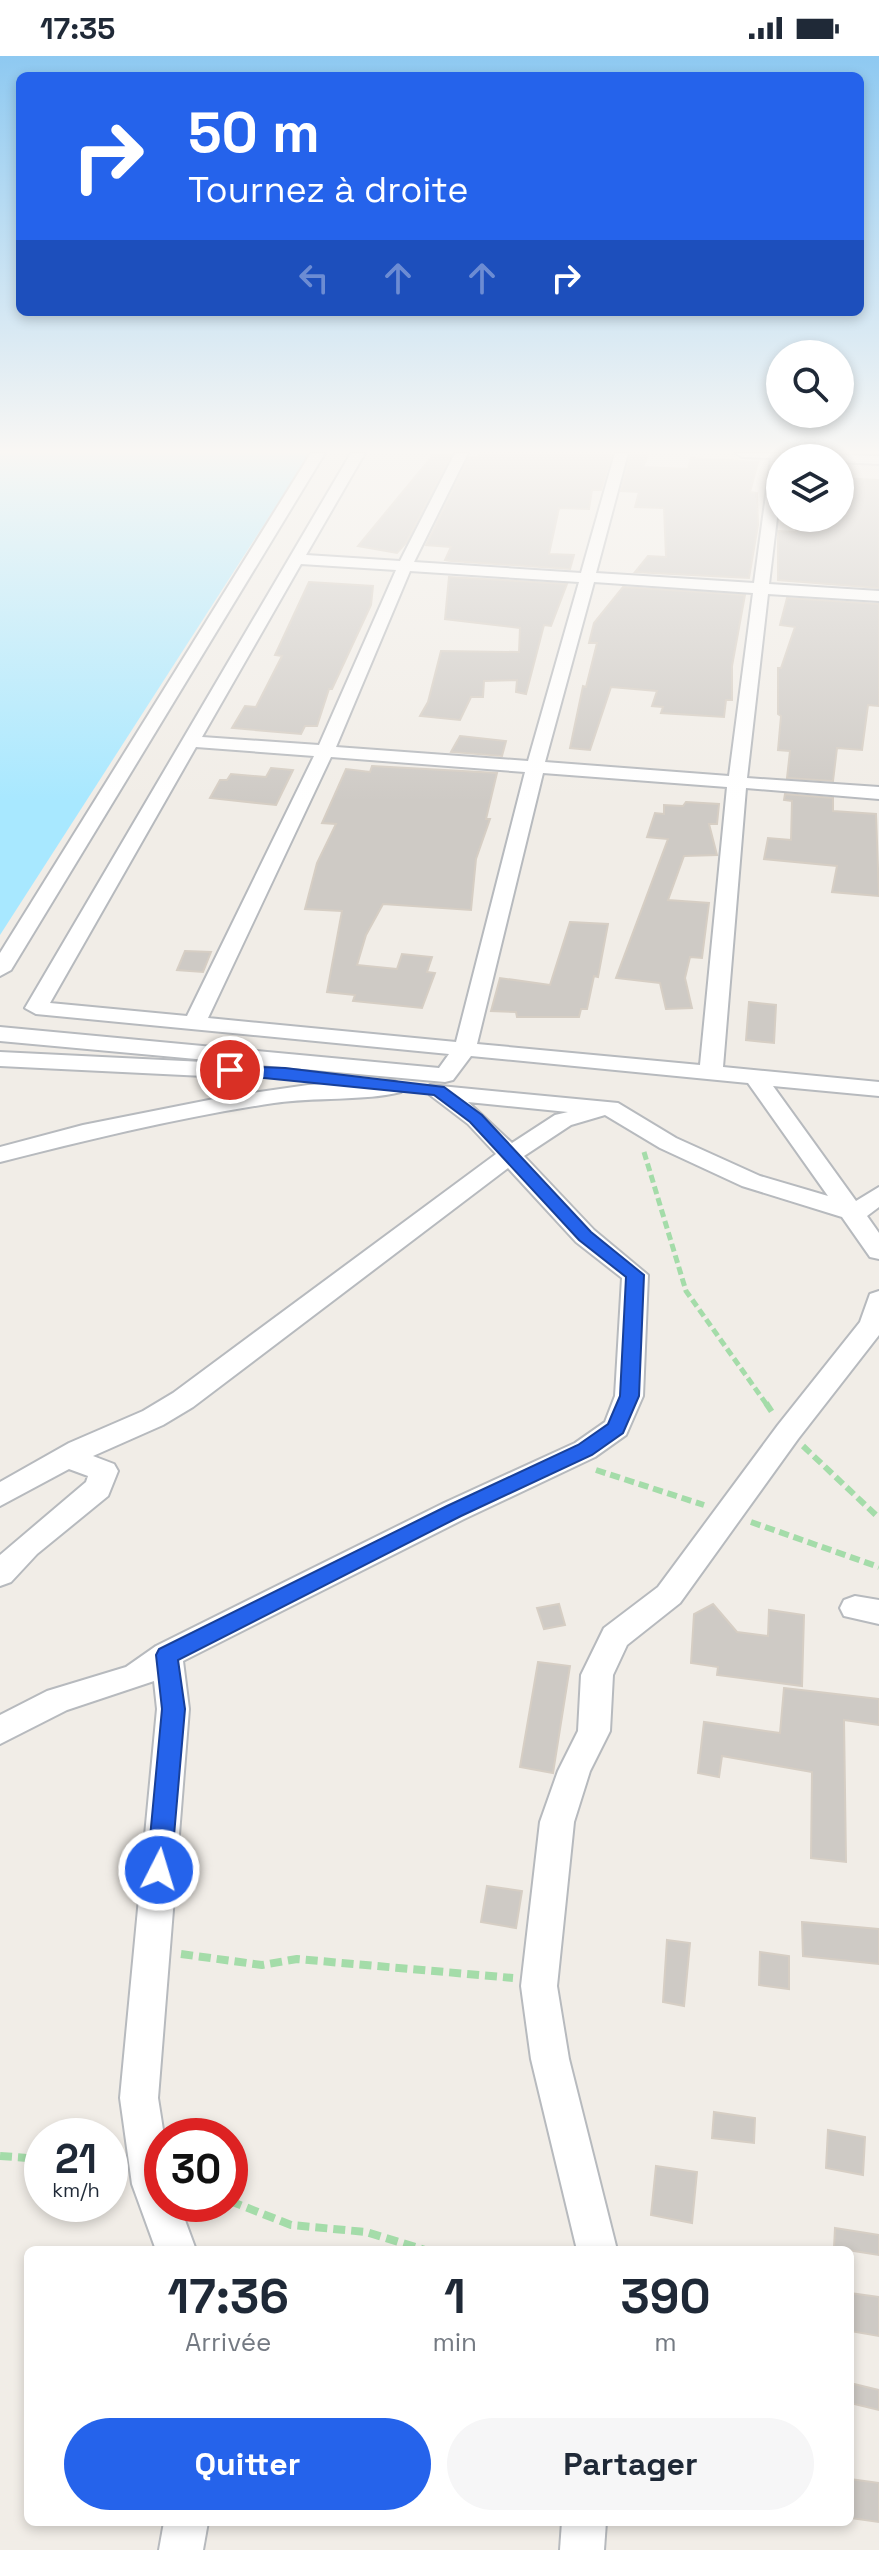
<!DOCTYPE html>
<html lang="fr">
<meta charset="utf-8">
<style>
:root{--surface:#fff;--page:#f6f6f7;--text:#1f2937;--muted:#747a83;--accent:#2563eb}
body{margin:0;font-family:"Space Grotesk",sans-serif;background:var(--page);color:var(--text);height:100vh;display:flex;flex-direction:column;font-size:30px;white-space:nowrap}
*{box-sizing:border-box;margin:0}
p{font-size:26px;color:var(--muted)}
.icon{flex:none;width:44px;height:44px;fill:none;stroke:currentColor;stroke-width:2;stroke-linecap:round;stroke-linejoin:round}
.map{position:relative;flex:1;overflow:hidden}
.sheet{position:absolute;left:24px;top:2190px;width:830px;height:280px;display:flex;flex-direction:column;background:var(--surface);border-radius:12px;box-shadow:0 4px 12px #0003}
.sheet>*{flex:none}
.guide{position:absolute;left:16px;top:16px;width:848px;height:244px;border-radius:12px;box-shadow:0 4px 12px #0003;background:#2563eb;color:#fff;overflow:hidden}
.fabs{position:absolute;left:766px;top:284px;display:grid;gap:16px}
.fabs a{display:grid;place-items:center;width:88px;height:88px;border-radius:50%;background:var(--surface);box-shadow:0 4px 12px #0003;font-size:40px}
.speed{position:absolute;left:24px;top:2062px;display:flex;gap:16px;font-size:40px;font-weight:700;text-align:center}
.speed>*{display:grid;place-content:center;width:104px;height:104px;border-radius:50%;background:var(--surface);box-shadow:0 4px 12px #0003;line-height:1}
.speed small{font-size:20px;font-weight:400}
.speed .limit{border:12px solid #d22;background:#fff;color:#111}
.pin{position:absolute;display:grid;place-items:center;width:68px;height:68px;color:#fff;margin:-34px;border:4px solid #fff;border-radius:50%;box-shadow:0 2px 8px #0007}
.me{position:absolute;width:88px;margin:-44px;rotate:5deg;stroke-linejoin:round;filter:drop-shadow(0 0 6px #0008)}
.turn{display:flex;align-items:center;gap:28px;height:168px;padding:0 40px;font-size:36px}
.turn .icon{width:104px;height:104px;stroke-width:2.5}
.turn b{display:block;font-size:56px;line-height:68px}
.lanes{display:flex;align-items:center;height:76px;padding:0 40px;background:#0003;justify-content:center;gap:40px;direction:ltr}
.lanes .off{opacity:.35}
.eta{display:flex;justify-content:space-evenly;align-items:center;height:136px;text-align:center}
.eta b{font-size:48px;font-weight:600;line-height:56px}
.action{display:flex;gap:16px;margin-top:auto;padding:16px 40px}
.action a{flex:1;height:92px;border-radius:48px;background:var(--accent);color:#fff;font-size:32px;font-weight:600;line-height:92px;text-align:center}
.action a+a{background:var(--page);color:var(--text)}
.status{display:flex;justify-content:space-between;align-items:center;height:56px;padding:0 40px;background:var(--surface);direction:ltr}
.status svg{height:22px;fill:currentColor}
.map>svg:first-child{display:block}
.water{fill:#a8e8ff}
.building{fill:#cecac5;stroke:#d6cec4;stroke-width:2}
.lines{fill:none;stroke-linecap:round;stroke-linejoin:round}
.minor-casing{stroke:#b7babe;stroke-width:4}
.path-far2{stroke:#a4dca9;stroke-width:5;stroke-dasharray:8 4;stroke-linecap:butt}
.path-far1{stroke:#a4dca9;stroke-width:6;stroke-dasharray:10 5;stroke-linecap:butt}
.path{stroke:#a4dca9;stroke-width:8;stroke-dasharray:12 6;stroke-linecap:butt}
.minor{fill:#fff;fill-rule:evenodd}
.route{fill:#2563eb;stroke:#184099;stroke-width:2}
</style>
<div class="status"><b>17:35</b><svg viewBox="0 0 49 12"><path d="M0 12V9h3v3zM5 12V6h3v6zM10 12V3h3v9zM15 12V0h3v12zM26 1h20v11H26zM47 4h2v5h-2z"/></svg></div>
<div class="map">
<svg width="879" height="2494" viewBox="0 0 879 2494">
<rect width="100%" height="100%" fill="#f1ede7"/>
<path class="water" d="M 0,397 L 310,397 L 0,879 Z"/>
<g class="building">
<path d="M 478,397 L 612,397 L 601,434 L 592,434 L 589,453 L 559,452 L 549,498 L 574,499 L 570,513 L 451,505 L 445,504 L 451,491 L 426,489 L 469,401 L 478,402 Z"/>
<path d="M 631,397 L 649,397 L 643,411 L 688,413 L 691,402 L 758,406 L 750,436 L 757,437 L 758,469 L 749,522 L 635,516 L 648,500 L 666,501 L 664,452 L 635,451 L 639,436 L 621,435 Z"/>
<path d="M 434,398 L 451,399 L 406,487 L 397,497 L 358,490 Z"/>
<path d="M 840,422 L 879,424 L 879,532 L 778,524 L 778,475 L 796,476 L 796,471 L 801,471 L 800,462 L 840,462 Z"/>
<path d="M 449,521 L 567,528 L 551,570 L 544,569 L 526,638 L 516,636 L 517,624 L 484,625 L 483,641 L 471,641 L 460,664 L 420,660 L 428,646 L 441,595 L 519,596 L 520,572 L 445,563 Z"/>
<path d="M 309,526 L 373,530 L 371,549 L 332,633 L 329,633 L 317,670 L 305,670 L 301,678 L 232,672 L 245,650 L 256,651 L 282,600 L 275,599 Z"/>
<path d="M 623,531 L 745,539 L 732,610 L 732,644 L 726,644 L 724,661 L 661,657 L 663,651 L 652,650 L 657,635 L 611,631 L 590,694 L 570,692 L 583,630 L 586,631 L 597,587 L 589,587 L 594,567 Z"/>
<path d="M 787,542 L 879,548 L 879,650 L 868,649 L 862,694 L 837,692 L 833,725 L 787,722 L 790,695 L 778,694 L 781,660 L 778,658 L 778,612 L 781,612 L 795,571 L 780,569 Z"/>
<path d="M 460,680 L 506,685 L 502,700 L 451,696 Z"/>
<path d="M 372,710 L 497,717 L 486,763 L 490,763 L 476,803 L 471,854 L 383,848 L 366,879 L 357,909 L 397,913 L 402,898 L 432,901 L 427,916 L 435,917 L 422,952 L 353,945 L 355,939 L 327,936 L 342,855 L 305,853 L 317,807 L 336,768 L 322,767 L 346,713 L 370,716 Z"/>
<path d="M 271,712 L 293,714 L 276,749 L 210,742 L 220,724 L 227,724 L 231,718 L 266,721 Z"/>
<path d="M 785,738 L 833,742 L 833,755 L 876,758 L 879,840 L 832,836 L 837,810 L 764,803 L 768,782 L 791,784 L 792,745 L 784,744 Z"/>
<path d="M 686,746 L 719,748 L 717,768 L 709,768 L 717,799 L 684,800 L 668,844 L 709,847 L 702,902 L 690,901 L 685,922 L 692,952 L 666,953 L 660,927 L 616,922 L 668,783 L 647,781 L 655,757 L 664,758 L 664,749 L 683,750 Z"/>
<path d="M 570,866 L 608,868 L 598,921 L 594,920 L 587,953 L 581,953 L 579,961 L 517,961 L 516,956 L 491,955 L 500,922 L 550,929 Z"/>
<path d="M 185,895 L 211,896 L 203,916 L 177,914 Z"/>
<path d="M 749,946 L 776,949 L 774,987 L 746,984 Z"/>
<path d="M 559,1548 L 565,1569 L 544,1573 L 537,1552 Z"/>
<path d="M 713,1548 L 737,1576 L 768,1580 L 769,1554 L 804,1559 L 802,1630 L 717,1619 L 718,1611 L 691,1607 L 694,1558 Z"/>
<path d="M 538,1606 L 570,1610 L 553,1717 L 520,1711 Z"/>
<path d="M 784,1632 L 879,1643 L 879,1669 L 844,1664 L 846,1806 L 811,1802 L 812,1716 L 722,1700 L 719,1721 L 698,1717 L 704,1666 L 780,1677 Z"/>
<path d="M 487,1830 L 522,1835 L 516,1872 L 481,1866 Z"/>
<path d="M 802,1866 L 879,1873 L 879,1908 L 803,1900 Z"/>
<path d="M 667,1884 L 690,1887 L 684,1950 L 663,1946 Z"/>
<path d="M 760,1896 L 789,1900 L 789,1933 L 759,1929 Z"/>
<path d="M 714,2056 L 755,2062 L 754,2087 L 712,2082 Z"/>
<path d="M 828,2074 L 865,2081 L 863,2119 L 826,2112 Z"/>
<path d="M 656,2110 L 697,2116 L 692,2167 L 651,2159 Z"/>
<path d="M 835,2172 L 879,2179 L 879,2199 L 834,2192 Z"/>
<path d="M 850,2237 L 879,2241 L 879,2280 L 850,2275 Z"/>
<path d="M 850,2327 L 879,2334 L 879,2354 L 850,2347 Z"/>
<path d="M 850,2423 L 879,2427 L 879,2466 L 850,2462 Z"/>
</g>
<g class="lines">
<defs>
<g id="minor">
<path d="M 311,397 L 325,397 L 11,914 L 0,920 L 0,897 Z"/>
<path d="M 351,397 L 365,397 L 306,499 L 400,505 L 455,397 L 468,397 L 414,506 L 581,517 L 615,397 L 628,397 L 596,517 L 754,527 L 771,402 L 742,401 L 736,397 L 879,400 L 879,408 L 840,406 L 840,402 L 780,402 L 780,437 L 769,528 L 879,535 L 879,545 L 768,538 L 747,722 L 879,731 L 879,743 L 746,732 L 723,1011 L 879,1026 L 879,1040 L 773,1030 L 856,1145 L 879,1131 L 879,1151 L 867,1160 L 879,1177 L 879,1203 L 870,1201 L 842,1161 L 742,1130 L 660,1092 L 605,1059 L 571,1069 L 524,1100 L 594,1174 L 648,1219 L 643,1340 L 626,1379 L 595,1401 L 464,1463 L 183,1605 L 189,1653 L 158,2042 L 164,2080 L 162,2148 L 179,2148 L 196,2194 L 156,2194 L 132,2128 L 120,2042 L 157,1653 L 154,1625 L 67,1654 L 0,1688 L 0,1659 L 47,1635 L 126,1611 L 156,1590 L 444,1447 L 575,1387 L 605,1366 L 615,1340 L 622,1222 L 576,1186 L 508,1112 L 193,1351 L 163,1369 L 93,1400 L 114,1408 L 118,1415 L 108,1440 L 37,1498 L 11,1526 L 0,1530 L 0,1499 L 86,1426 L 88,1420 L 69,1413 L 0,1450 L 0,1426 L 69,1387 L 143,1355 L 173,1337 L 496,1098 L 468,1068 L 430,1039 L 427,1034 L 430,1029 L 618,1047 L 676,1082 L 760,1120 L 828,1140 L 748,1027 L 471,1000 L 453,1024 L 445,1026 L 0,985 L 0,971 L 439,1012 L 449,998 L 36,958 L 25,952 ZM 301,508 L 396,514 L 319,689 L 202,681 ZM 410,515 L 579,526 L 528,705 L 336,691 ZM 594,526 L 753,537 L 729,720 L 545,706 ZM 196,691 L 314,700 L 187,960 L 50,947 ZM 331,701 L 525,716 L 456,986 L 208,962 ZM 543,717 L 727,731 L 700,1009 L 477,988 ZM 468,1046 L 568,1056 L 555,1059 L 512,1087 Z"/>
<path d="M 0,996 L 204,1006 L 215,1013 L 204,1020 L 0,1010 Z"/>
<path d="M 393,1024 L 404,1031 L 401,1036 C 366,1045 313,1041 274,1047 C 181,1061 91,1083 0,1106 L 0,1091 L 83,1069 L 224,1041 L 308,1029 Z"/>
<path d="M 879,1235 L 879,1279 L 798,1383 L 680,1547 L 627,1589 L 613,1619 L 610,1675 L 590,1715 L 574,1766 L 557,1930 L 569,2003 L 617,2194 L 577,2194 L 531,2003 L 521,1930 L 540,1766 L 558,1715 L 578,1675 L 581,1619 L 604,1572 L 658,1531 L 778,1369 L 860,1266 L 870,1238 Z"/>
<path d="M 855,1540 L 879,1544 L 879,1568 L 844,1560 L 840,1552 L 844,1544 Z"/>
<path d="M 164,2466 L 208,2466 L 203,2494 L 159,2494 Z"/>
<path d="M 562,2466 L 606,2466 L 604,2494 L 560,2494 Z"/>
</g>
</defs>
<use href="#minor" class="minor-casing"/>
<path class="path-far2" d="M 644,1096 L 686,1235 L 767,1349"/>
<g class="path-far1">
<path d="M 766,1347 L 772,1356"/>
<path d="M 803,1390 L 879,1462"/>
<path d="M 596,1414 L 704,1449"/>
<path d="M 751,1466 L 879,1511"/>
</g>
<g class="path">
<path d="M 181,1898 L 262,1909 L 297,1903 L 513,1922"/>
<path d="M 0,2100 L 42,2103"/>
<path d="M 230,2145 L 291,2169 L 366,2176 L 425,2194"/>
</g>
<use href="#minor" class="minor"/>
</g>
<linearGradient id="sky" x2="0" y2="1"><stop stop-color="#8ec9f1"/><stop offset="0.53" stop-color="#f9f7f4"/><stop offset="1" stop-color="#f9f7f4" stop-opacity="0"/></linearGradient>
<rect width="879" height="746" fill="url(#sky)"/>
<path class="route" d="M 230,1010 L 285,1012 L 444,1031 L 482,1059 L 591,1176 L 644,1219 L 639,1340 L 623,1377 L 592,1399 L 461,1460 L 178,1604 L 185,1653 L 171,1814 L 168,1822 L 159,1825 L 151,1822 L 147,1814 L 162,1653 L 156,1599 L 159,1593 L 447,1450 L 578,1389 L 608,1368 L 620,1340 L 626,1221 L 579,1184 L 470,1066 L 434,1039 L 225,1018 L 223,1014 Z"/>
</svg>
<div class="fabs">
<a><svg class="icon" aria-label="search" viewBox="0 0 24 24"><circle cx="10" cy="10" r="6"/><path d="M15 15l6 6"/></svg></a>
<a><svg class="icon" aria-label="layers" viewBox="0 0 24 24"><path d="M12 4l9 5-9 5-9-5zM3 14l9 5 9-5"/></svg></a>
</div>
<div class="speed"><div>21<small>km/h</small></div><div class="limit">30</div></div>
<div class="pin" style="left:230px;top:1014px;background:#d93025"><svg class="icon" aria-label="arrive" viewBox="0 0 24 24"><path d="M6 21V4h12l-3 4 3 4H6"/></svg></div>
<svg class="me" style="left:159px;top:1814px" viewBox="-20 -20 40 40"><circle r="17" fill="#2563eb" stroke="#fff" stroke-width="3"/><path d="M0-11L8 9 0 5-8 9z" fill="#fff"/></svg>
<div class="guide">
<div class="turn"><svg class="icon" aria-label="right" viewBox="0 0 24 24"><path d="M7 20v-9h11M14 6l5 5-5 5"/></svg><div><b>50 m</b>Tournez à droite</div></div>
<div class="lanes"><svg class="icon off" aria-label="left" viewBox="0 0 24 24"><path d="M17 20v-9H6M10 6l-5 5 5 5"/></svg><svg class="icon off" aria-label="ahead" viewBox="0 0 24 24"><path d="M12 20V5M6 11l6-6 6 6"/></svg><svg class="icon off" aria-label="ahead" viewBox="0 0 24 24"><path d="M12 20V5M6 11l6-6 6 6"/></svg><svg class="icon" aria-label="right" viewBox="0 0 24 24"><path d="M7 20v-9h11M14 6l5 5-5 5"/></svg></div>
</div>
<section class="sheet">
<div class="eta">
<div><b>17:36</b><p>Arrivée</p></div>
<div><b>1</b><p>min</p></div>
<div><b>390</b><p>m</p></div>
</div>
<div class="action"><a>Quitter</a><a>Partager</a></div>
</section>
</div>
